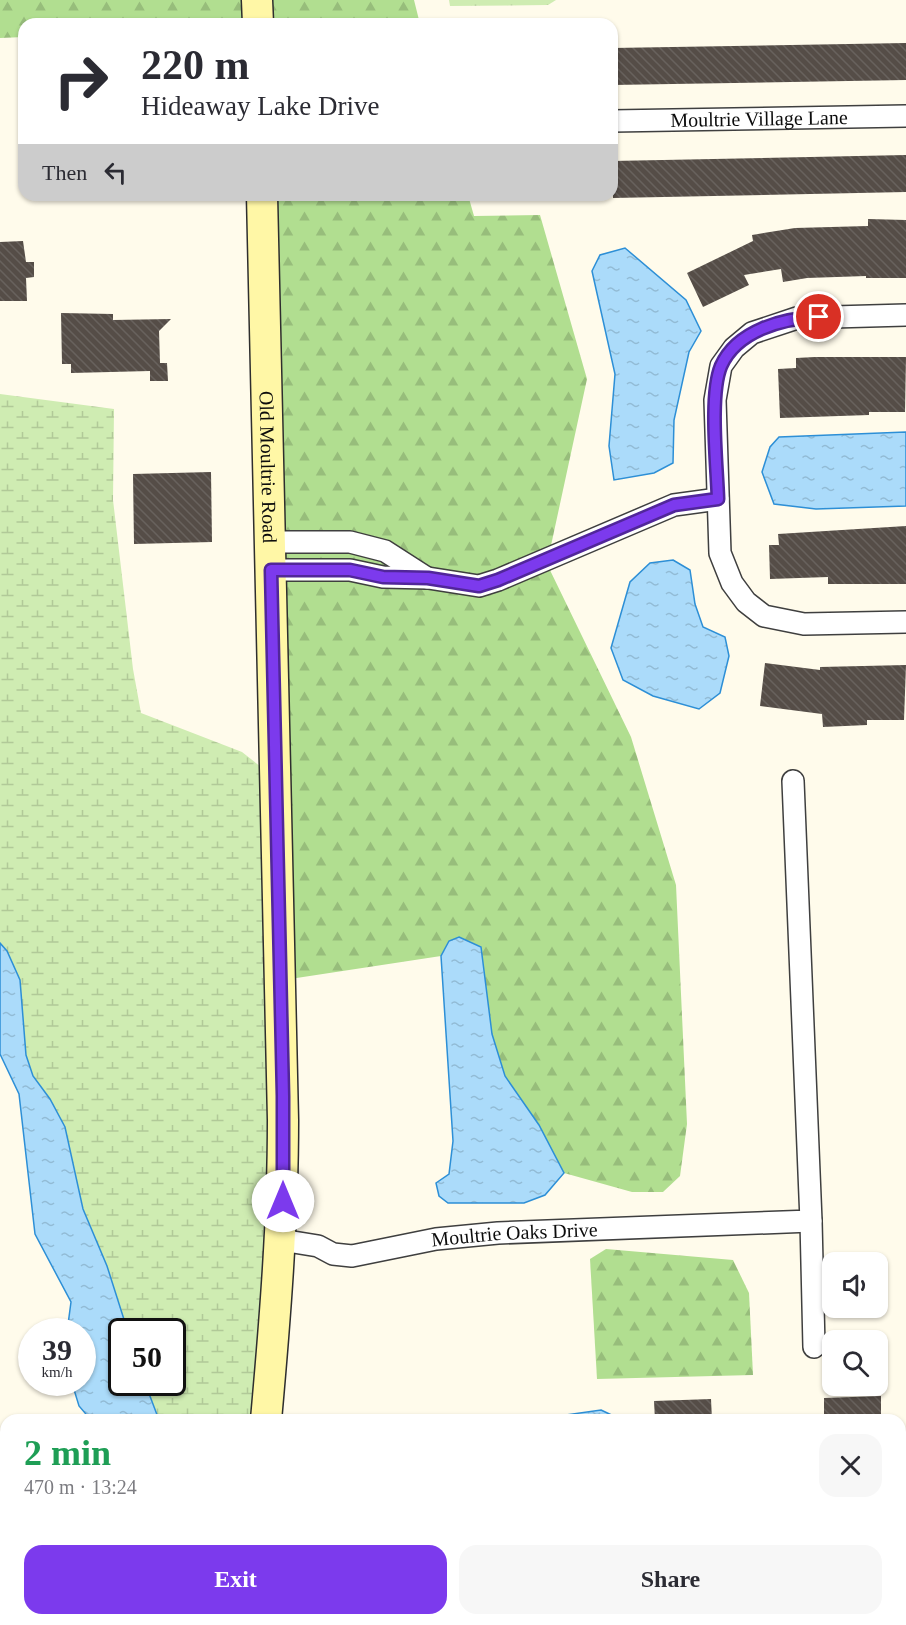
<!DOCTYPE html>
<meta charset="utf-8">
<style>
:root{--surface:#fff;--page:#f7f7f7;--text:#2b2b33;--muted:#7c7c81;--accent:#7c3aed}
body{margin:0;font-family:"Times New Roman",serif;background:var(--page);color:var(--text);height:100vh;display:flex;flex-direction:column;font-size:22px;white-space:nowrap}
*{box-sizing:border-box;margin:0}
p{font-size:20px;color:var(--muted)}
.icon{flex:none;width:33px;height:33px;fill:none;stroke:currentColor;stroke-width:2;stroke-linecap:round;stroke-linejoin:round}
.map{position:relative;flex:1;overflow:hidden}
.drawer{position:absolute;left:0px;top:1414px;width:906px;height:212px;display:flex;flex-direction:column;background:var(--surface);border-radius:18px 18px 0 0;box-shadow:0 2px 4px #0004}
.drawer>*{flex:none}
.guide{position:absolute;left:18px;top:18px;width:600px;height:183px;border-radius:18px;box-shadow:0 2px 4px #0004;background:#fff;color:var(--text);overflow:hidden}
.tools{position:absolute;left:822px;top:1252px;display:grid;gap:12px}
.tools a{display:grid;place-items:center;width:66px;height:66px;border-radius:12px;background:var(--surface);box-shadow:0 2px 4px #0004;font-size:30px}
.speed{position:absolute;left:18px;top:1318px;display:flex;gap:12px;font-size:30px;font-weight:700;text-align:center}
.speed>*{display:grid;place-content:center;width:78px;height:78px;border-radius:50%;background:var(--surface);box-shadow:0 2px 4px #0004;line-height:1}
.speed small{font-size:15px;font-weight:400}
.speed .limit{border:3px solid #111;border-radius:9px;background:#fff;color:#111}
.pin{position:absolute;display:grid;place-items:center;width:51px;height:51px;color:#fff;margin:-26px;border:3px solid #fff;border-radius:50%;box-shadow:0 2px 6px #0007}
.me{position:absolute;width:66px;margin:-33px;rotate:0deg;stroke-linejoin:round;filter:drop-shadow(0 0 4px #0008)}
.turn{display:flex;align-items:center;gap:21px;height:126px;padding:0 24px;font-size:27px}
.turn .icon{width:78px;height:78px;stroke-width:2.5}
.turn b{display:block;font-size:42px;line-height:51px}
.then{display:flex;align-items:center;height:57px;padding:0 24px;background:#0003;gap:12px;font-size:22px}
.round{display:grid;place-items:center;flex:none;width:63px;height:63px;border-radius:18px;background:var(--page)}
.headline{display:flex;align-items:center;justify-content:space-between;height:102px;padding:0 24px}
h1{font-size:36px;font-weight:700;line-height:45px;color:#1e9e55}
.button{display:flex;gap:12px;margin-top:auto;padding:12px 24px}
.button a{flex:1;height:69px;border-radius:18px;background:var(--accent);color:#fff;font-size:24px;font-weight:700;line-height:69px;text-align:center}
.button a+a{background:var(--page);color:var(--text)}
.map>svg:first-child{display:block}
.forest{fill:url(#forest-firs)}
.wetland{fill:url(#wetland-marsh)}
.park{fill:url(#park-tufts)}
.water{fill:url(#water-ripples);stroke:#2d8fd6;stroke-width:1.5}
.building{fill:url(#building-back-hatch)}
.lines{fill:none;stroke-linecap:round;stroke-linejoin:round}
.minor-casing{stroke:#3f3f3f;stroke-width:24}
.secondary-casing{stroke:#2e2e2e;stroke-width:33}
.minor{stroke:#fff;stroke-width:21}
.secondary{stroke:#fff7a6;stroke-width:30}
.route-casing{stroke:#51269a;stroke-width:15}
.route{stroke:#7c3aed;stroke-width:10}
.labels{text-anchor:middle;stroke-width:6;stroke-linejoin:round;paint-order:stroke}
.street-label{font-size:20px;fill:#0c0c0c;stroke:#fff}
</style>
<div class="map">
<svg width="906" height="1625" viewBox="0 0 906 1625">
<defs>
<pattern id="forest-firs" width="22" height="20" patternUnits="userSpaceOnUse" patternTransform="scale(1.5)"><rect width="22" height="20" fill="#b1de90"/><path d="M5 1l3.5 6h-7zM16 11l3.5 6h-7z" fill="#97bd7b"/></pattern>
<pattern id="wetland-marsh" width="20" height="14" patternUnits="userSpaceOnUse" patternTransform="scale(1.5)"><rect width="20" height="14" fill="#cfecb2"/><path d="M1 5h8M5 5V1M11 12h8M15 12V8" fill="none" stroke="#b1c998"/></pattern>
<pattern id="park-tufts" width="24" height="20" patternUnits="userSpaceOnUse" patternTransform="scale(1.5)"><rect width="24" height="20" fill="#cfecb2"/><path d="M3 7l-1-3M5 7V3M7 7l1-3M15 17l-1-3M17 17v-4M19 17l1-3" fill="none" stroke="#b1c998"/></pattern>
<pattern id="water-ripples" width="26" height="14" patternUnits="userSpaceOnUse" patternTransform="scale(1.5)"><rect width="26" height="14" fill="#abdbfa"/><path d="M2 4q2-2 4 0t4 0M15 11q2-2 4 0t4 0" fill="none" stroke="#92bbd5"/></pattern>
<pattern id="building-back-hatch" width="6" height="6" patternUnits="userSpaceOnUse" patternTransform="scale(1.5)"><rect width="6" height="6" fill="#554d47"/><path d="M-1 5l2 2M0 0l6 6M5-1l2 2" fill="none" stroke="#68625d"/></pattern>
</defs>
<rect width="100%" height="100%" fill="#fffbeb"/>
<g class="forest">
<path d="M 0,0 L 248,0 L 248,24 L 24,24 L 24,37 L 0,38 Z"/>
<path d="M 268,0 L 414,0 L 420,24 L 268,24 Z"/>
<path d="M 272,195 L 468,195 L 474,216 L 540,215 L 587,379 L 547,564 L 631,737 L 676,885 L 687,1124 L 680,1176 L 663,1192 L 632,1192 L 564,1173 L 539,1125 L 505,1076 L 492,1034 L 481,947 L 449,941 L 441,956 L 290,979 Z"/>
<path d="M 606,1249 L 733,1260 L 749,1293 L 753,1375 L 597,1379 L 590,1259 Z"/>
</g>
<path class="wetland" d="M 0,394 L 114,409 L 113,500 L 133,669 L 141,713 L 242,752 L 266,771 L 274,1120 L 257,1420 L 159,1420 L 145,1383 L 172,1383 L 172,1332 L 128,1332 L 107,1266 L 83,1209 L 65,1127 L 50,1099 L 33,1076 L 26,1055 L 7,951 L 0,943 Z"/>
<path class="park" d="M 449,0 L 556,0 L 548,5 L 450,6 Z"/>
<g class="water">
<path d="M 625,248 L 686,300 L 701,331 L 689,352 L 674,420 L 673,463 L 654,473 L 614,480 L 609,446 L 615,374 L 592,271 L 600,255 Z"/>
<path d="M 906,432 L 906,506 L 816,509 L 774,504 L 762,472 L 770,447 L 779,437 Z"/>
<path d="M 673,560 L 690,570 L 695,604 L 703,627 L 725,637 L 729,656 L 720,693 L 699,709 L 653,696 L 623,680 L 611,648 L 630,582 L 650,563 Z"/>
<path d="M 459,937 L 481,947 L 492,1034 L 505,1076 L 539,1125 L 564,1173 L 545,1195 L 524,1203 L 448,1203 L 439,1196 L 436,1183 L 449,1174 L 453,1141 L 441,956 L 449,941 Z"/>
<path d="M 0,943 L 7,951 L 20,980 L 26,1055 L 33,1076 L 50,1099 L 65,1127 L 83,1209 L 107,1266 L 128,1332 L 122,1332 L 122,1383 L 145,1383 L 159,1420 L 91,1420 L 79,1406 L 72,1383 L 82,1383 L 82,1332 L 67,1332 L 71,1302 L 35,1234 L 19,1094 L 0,1054 Z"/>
<path d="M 601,1410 L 622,1420 L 545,1420 L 544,1418 Z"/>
</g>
<g class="building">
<path d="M 906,43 L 906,80 L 612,85 L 612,48 Z"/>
<path d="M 906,155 L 906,192 L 613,198 L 612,161 Z"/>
<path d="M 868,219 L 906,220 L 906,278 L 866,278 L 866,276 L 807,278 L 783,282 L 781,269 L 744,275 L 749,285 L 703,307 L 687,273 L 753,241 L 752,235 L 795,228 L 868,226 Z"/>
<path d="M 23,241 L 26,262 L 34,262 L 34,277 L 26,278 L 27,301 L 0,301 L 0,242 Z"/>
<path d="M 61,313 L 113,314 L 113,320 L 171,319 L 159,331 L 160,363 L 167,363 L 168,381 L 150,381 L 150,371 L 71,373 L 71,364 L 62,364 Z"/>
<path d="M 815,357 L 906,357 L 905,412 L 869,412 L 869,415 L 780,418 L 778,369 L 796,368 L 796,358 Z"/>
<path d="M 211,472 L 212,542 L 134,544 L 133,474 Z"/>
<path d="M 906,526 L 906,584 L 828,584 L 828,577 L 770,579 L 769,545 L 779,545 L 778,534 Z"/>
<path d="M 765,663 L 820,670 L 820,667 L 906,665 L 904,720 L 867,720 L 867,725 L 823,727 L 822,714 L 760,706 Z"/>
<path d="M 881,1396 L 881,1420 L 824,1420 L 824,1398 Z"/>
<path d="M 711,1399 L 712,1420 L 655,1420 L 654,1401 Z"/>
</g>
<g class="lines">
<defs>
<g id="minor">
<path id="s1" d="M 612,121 L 906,116"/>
<path d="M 906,315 L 797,318 L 752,333 L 734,348 L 721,366 L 715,400 L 720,553 L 732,583 L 746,602 L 764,616 L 804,624 L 906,622"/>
<path d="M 270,542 L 350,542 L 385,551 L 427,578"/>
<path d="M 271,570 L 350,570 L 383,577 L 428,578 L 479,586 L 498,580 L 674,505 L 718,499"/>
<path d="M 811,1221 L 814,1347"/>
<path id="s2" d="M 281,1240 L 318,1246 L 333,1254 L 352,1256 L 436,1239 L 498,1233 L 811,1221 L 793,781"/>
</g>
<g id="secondary">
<path d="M 257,0 L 258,24"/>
<path id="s3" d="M 262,195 L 283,1120 C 283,1221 275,1320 266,1420"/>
<path d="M 244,1625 L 245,1620"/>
</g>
</defs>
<use href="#minor" class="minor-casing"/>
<use href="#secondary" class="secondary-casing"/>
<use href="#minor" class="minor"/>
<use href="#secondary" class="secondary"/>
</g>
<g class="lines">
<defs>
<path id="route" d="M 283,1201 L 283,1096 L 271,570 L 350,570 L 383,577 L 428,578 L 479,586 L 498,580 L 674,505 L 718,499 C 717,466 709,395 721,366 C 737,330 784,318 819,317"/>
</defs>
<use href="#route" class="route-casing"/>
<use href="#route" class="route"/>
</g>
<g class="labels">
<g class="street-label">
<text dy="7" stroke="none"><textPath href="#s1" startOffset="147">Moultrie Village Lane</textPath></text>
<text dy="7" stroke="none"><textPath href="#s3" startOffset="272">Old Moultrie Road</textPath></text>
<text dy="7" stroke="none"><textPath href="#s2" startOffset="238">Moultrie Oaks Drive</textPath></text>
</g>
</g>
</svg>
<div class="tools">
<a><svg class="icon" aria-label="sound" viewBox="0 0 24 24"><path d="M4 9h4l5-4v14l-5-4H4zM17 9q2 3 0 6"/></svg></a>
<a><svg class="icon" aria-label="search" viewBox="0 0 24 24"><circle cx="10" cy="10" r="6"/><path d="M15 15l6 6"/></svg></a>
</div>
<div class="speed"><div>39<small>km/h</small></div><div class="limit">50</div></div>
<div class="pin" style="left:819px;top:317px;background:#d93025"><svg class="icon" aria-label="arrive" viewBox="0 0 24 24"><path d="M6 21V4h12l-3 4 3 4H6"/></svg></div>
<svg class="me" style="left:283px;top:1201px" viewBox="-20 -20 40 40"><circle r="19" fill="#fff"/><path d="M0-13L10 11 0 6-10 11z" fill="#7c3aed"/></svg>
<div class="guide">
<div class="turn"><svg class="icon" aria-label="right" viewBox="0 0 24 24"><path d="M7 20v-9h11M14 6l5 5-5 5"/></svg><div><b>220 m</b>Hideaway Lake Drive</div></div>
<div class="then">Then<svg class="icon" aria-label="left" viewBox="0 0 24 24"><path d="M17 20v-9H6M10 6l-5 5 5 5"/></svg></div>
</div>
<section class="drawer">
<div class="headline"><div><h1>2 min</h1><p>470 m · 13:24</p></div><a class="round"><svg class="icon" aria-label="close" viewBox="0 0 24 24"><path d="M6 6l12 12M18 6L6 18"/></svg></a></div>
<div class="button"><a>Exit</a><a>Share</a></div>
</section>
</div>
